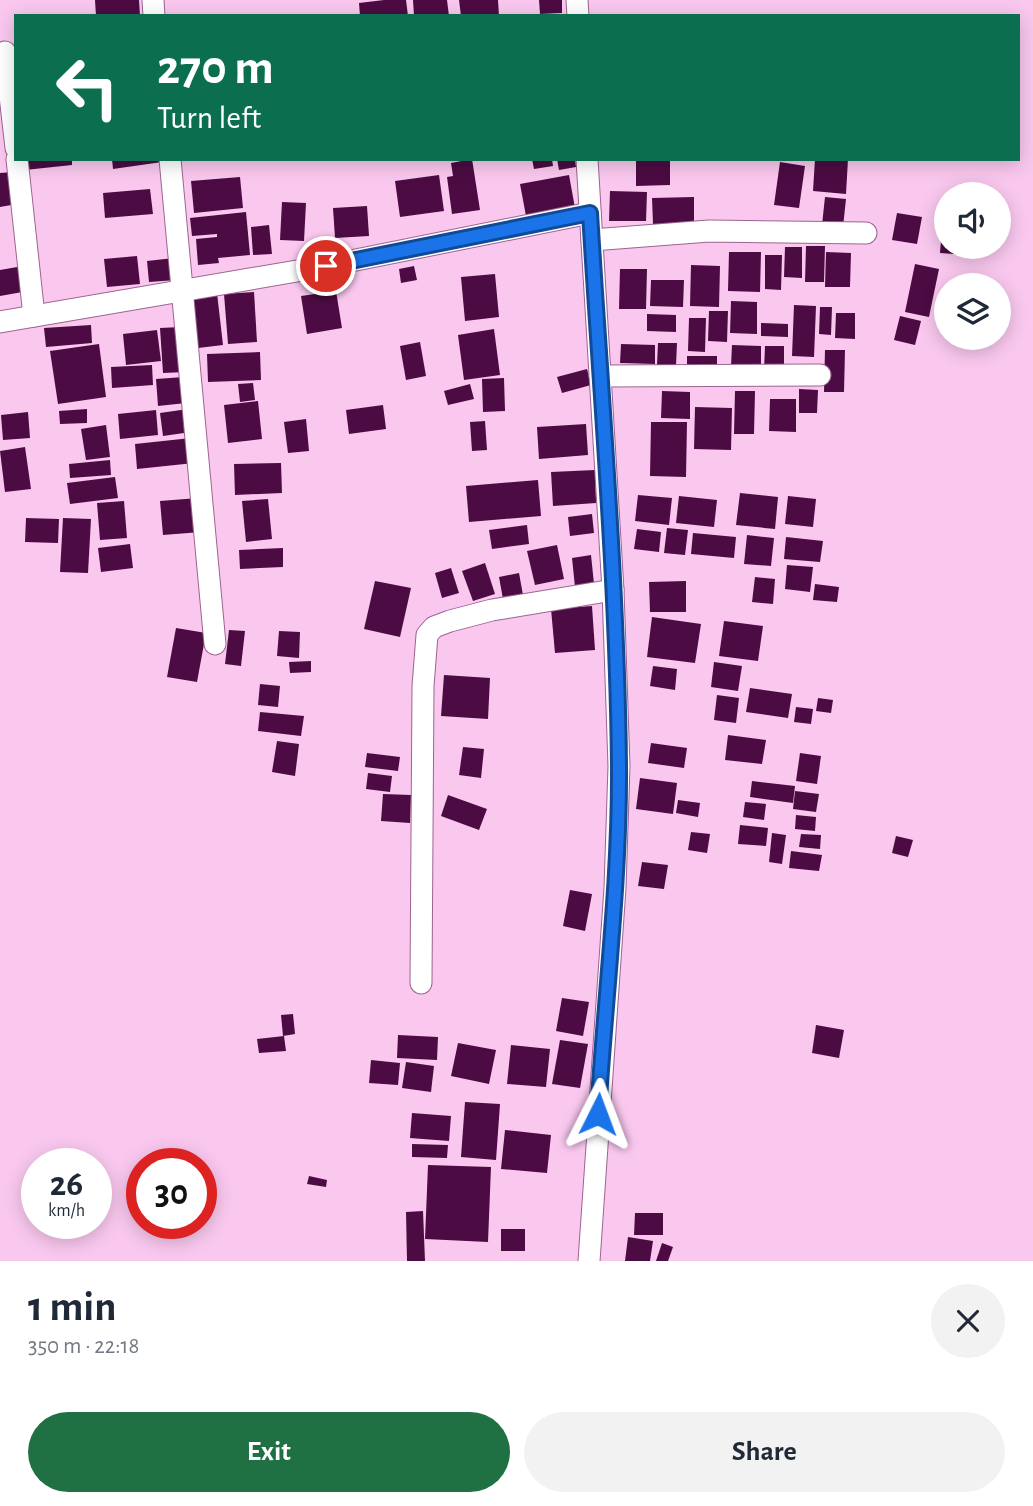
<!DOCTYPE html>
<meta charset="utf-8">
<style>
:root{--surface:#fff;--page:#f2f2f3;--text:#1f2937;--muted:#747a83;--accent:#1f7143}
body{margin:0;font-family:"Alegreya Sans",sans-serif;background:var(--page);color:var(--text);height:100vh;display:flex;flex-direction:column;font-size:26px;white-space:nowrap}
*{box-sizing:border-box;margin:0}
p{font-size:23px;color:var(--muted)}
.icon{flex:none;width:38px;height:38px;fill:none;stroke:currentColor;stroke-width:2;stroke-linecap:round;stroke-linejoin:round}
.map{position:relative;height:1261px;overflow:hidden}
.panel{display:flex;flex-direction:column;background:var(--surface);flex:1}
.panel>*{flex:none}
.top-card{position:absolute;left:14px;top:14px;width:1006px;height:147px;border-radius:0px;box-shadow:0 4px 18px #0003;background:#0b6e4f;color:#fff;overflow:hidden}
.fabs{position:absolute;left:934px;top:182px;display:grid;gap:14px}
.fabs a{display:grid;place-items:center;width:77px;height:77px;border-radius:50%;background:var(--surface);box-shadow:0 4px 18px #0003;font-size:35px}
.speed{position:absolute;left:21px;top:1148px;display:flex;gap:14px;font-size:35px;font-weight:700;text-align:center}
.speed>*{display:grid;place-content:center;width:91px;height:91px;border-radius:50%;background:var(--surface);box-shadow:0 4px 18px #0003;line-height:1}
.speed small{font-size:18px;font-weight:400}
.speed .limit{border:10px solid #d22;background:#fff;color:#111}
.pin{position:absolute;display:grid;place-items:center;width:60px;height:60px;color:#fff;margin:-30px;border:4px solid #fff;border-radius:50%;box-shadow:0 2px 7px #0007}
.me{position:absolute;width:77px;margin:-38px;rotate:3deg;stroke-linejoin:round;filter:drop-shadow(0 0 5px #0008)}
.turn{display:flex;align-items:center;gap:24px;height:147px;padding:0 28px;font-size:32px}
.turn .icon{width:91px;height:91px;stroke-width:2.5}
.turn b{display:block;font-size:49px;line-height:60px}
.round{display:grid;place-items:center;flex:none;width:74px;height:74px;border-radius:37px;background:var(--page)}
.summary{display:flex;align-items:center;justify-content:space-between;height:119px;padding:0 28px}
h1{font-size:42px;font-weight:700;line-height:52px}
.primary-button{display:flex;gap:14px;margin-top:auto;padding:14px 28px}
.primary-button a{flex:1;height:80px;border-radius:42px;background:var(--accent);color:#fff;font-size:28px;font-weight:700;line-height:80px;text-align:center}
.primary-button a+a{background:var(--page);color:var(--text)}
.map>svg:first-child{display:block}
.building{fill:#4c0b43}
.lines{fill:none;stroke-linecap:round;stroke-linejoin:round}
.street-casing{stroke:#9c6491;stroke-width:23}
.street{stroke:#fff;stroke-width:21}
.route-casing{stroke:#114b97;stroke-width:18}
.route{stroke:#1a73e8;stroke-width:12}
</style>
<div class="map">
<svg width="1033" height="1261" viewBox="0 0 1033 1261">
<rect width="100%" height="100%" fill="#fac8ef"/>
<g class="building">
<path d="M 95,0 L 139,0 L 140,16 L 96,16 Z"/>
<path d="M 384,0 L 406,0 L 408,16 L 360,16 L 359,3 Z"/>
<path d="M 413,0 L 447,0 L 449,16 L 414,16 Z"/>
<path d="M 459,0 L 498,0 L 499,16 L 461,16 Z"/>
<path d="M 539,0 L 562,0 L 562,13 L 540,14 Z"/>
<path d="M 24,159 L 72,159 L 72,165 L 25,170 Z"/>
<path d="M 112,159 L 162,159 L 162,162 L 113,169 Z"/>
<path d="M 472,159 L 480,210 L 452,214 L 447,177 L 453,176 L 451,163 Z"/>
<path d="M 532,159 L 552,159 L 553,166 L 534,169 Z"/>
<path d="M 557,159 L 575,159 L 576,167 L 559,170 Z"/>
<path d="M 636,159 L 670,159 L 670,185 L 636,186 Z"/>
<path d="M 815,159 L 848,159 L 846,194 L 813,191 Z"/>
<path d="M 780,162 L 805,166 L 799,208 L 774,205 Z"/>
<path d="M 13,172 L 17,204 L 0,207 L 0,173 Z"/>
<path d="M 439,175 L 444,211 L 400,217 L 395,181 Z"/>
<path d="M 569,175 L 575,208 L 526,216 L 520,184 Z"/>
<path d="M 240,177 L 243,208 L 194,213 L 191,181 Z"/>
<path d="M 150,189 L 153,214 L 105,218 L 103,193 Z"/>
<path d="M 610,191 L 647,192 L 646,221 L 609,221 Z"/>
<path d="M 694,197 L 694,224 L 653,224 L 652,198 Z"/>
<path d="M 825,197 L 846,199 L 843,227 L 822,225 Z"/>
<path d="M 282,202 L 306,203 L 304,241 L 280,240 Z"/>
<path d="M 367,206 L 369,236 L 335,238 L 333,208 Z"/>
<path d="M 246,212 L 250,255 L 218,258 L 219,263 L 198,265 L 196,239 L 217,237 L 217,234 L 192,236 L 190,218 Z"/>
<path d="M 897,213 L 922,217 L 917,244 L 892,240 Z"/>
<path d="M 943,214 L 947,214 L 947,247 L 968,247 L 967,255 L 940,253 Z"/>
<path d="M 269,225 L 272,254 L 253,255 L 251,227 Z"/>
<path d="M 806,246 L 825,246 L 824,282 L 805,282 Z"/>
<path d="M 785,247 L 802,247 L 802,278 L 784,277 Z"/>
<path d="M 729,252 L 761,252 L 760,292 L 728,291 Z"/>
<path d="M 826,252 L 851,253 L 850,287 L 825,287 Z"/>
<path d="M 765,255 L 782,255 L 781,290 L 765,289 Z"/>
<path d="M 137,256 L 140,284 L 107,287 L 104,259 Z"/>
<path d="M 174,258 L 176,280 L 149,282 L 147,261 Z"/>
<path d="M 915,264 L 939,269 L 929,317 L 905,312 Z"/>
<path d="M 691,265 L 720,266 L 719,307 L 690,306 Z"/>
<path d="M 23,266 L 28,291 L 0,296 L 0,270 Z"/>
<path d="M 414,266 L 417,280 L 401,283 L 399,269 Z"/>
<path d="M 620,269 L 647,269 L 646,309 L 619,309 Z"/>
<path d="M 495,274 L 499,317 L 465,321 L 461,277 Z"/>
<path d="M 651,280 L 684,280 L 683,307 L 650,306 Z"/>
<path d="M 336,291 L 342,328 L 307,334 L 301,296 Z"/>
<path d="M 254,292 L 257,342 L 228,344 L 224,294 Z"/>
<path d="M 217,293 L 223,345 L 198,348 L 192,296 Z"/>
<path d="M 731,301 L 757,302 L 757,334 L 730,333 Z"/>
<path d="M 794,305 L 816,306 L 814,357 L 792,356 Z"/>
<path d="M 820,307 L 832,307 L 831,335 L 819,334 Z"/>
<path d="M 709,311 L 728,311 L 727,342 L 708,341 Z"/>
<path d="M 836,313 L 855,313 L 855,339 L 835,338 Z"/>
<path d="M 647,314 L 676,315 L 676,332 L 647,331 Z"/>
<path d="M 900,316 L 921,321 L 915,345 L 894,340 Z"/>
<path d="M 689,318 L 706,318 L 705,352 L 688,351 Z"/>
<path d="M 761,323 L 788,324 L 788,337 L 761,336 Z"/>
<path d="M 91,325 L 92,343 L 46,347 L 44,328 Z"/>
<path d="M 181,327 L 185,372 L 163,373 L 160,328 Z"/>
<path d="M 494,329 L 500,375 L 464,380 L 458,335 Z"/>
<path d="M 157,330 L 161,361 L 126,365 L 123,334 Z"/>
<path d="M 420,342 L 426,376 L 406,380 L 400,346 Z"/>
<path d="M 658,343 L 677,343 L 676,366 L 657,365 Z"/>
<path d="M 99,344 L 106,397 L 58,404 L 50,351 Z"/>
<path d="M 621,344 L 655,345 L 655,364 L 620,363 Z"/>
<path d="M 732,345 L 761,346 L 761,367 L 731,366 Z"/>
<path d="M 765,346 L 784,346 L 784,371 L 764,371 Z"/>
<path d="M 825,350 L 845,350 L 844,392 L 824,392 Z"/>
<path d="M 260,352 L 261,380 L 208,382 L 207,354 Z"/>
<rect x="687" y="356" width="30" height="15"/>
<path d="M 152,365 L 153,385 L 112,388 L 111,367 Z"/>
<path d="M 587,369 L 591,385 L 562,393 L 557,377 Z"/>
<path d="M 184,377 L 186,403 L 158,406 L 156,379 Z"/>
<path d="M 504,378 L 505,411 L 483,412 L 482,379 Z"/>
<path d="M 253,383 L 255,400 L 240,402 L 238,384 Z"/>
<path d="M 470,384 L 474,399 L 448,405 L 444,391 Z"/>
<path d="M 799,389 L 818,390 L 817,413 L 799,413 Z"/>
<path d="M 662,391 L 690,392 L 690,419 L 661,418 Z"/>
<path d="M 735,391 L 755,391 L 754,434 L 734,434 Z"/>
<path d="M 770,399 L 796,399 L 796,432 L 769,431 Z"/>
<path d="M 258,401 L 262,439 L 228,443 L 224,405 Z"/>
<path d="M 383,405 L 386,429 L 349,434 L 346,410 Z"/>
<path d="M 695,407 L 732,408 L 731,450 L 694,449 Z"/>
<path d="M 87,409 L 87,423 L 60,424 L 59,411 Z"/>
<path d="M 188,409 L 191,432 L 163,436 L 160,413 Z"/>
<path d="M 156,410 L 158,435 L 120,439 L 118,414 Z"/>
<path d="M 28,412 L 30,438 L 3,440 L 1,415 Z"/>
<path d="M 306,419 L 309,451 L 288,453 L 284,422 Z"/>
<path d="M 485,421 L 487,450 L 472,451 L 470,422 Z"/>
<path d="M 651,422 L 687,422 L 686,477 L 650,476 Z"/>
<path d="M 586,424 L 588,455 L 539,459 L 537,427 Z"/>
<path d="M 106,425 L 110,457 L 86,460 L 81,429 Z"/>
<path d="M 191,438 L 194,463 L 137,469 L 135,444 Z"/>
<path d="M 25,447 L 31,489 L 5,492 L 0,451 Z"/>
<path d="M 110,460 L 111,475 L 70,478 L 69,464 Z"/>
<path d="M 281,463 L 282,493 L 235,495 L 234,464 Z"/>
<path d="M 595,470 L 596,503 L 553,506 L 551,472 Z"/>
<path d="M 115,477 L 118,498 L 70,504 L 67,483 Z"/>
<path d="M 538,480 L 541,516 L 469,522 L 466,486 Z"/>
<path d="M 740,493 L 778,497 L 775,529 L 736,525 Z"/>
<path d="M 638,495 L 672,498 L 669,525 L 635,521 Z"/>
<path d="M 679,496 L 717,500 L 714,527 L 676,523 Z"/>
<path d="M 788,496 L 816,499 L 813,527 L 785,524 Z"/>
<path d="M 198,498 L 201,532 L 163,535 L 160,501 Z"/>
<path d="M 268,499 L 272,539 L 246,542 L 242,501 Z"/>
<path d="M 124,501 L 127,538 L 100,540 L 97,503 Z"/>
<path d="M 592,514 L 594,533 L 570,536 L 568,517 Z"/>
<path d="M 26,518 L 59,519 L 58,543 L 25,542 Z"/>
<path d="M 63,518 L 91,519 L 88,573 L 60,572 Z"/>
<path d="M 527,525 L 529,544 L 492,549 L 489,530 Z"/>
<path d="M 667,528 L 688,530 L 685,555 L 664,553 Z"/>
<path d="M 637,529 L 661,532 L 659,552 L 634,549 Z"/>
<path d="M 693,533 L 736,537 L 734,558 L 691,554 Z"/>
<path d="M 747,535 L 774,538 L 771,566 L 744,564 Z"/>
<path d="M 786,537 L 823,541 L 820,562 L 784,559 Z"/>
<path d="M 130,544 L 133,568 L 101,572 L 98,548 Z"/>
<path d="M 557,545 L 564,579 L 535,585 L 527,551 Z"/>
<path d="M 283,548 L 283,567 L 240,569 L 239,550 Z"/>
<path d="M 591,555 L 594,584 L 575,587 L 572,558 Z"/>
<path d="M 485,563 L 495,594 L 473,601 L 462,571 Z"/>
<path d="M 787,565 L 813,567 L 810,592 L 785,589 Z"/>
<path d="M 451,568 L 459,593 L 442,598 L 435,573 Z"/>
<path d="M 519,573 L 523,595 L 503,599 L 499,577 Z"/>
<path d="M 755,577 L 775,579 L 773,604 L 752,602 Z"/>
<path d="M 375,581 L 411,588 L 400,637 L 364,629 Z"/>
<path d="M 686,581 L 686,612 L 650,612 L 649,582 Z"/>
<path d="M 815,584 L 839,587 L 837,602 L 813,600 Z"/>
<path d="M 592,606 L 595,650 L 555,653 L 551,609 Z"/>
<path d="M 652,617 L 701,624 L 695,663 L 647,657 Z"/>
<path d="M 724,621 L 763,626 L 758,661 L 719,656 Z"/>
<path d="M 176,628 L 206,633 L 197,682 L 167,677 Z"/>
<path d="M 229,630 L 245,631 L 241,666 L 225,664 Z"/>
<path d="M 279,631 L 300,632 L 299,658 L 277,656 Z"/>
<path d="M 311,661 L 311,672 L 290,673 L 289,662 Z"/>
<path d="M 714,662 L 742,666 L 738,691 L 711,687 Z"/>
<path d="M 653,666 L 677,669 L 675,690 L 650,686 Z"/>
<path d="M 444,675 L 490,678 L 488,719 L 441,716 Z"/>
<path d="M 260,684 L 280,686 L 278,707 L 258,705 Z"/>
<path d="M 750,688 L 792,694 L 788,718 L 746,712 Z"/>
<path d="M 717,695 L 739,698 L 736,723 L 714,720 Z"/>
<path d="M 818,698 L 833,700 L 831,713 L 816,711 Z"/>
<path d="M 796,707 L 813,709 L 811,724 L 794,722 Z"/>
<path d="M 260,712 L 304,716 L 301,736 L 258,731 Z"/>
<path d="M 728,735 L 766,740 L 762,764 L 725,760 Z"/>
<path d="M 277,741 L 299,744 L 295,776 L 272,772 Z"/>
<path d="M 651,743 L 687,748 L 684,768 L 648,763 Z"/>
<path d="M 463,747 L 484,749 L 481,778 L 459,775 Z"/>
<path d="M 367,753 L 400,757 L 398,771 L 365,767 Z"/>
<path d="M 800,753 L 821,756 L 817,784 L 796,781 Z"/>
<path d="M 368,773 L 392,776 L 390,792 L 366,789 Z"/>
<path d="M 640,778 L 677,783 L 673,814 L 636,809 Z"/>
<path d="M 752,781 L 795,786 L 793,803 L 750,797 Z"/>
<path d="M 795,791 L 819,794 L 816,812 L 793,809 Z"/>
<path d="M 383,794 L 411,795 L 410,823 L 381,821 Z"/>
<path d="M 448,795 L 487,809 L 479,830 L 441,816 Z"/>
<path d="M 678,800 L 700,803 L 698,817 L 676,813 Z"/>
<path d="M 745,802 L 766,804 L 764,820 L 743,817 Z"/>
<path d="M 796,815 L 816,817 L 815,831 L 795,829 Z"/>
<path d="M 740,825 L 768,828 L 766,846 L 738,844 Z"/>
<path d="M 691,832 L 710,834 L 707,853 L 688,850 Z"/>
<path d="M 772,833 L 786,835 L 782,864 L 769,862 Z"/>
<path d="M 801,834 L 821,835 L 820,849 L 799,847 Z"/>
<path d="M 896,836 L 913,840 L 908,857 L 892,853 Z"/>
<path d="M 791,851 L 822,855 L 819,871 L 789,868 Z"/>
<path d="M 642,862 L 668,865 L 664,889 L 638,886 Z"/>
<path d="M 570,890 L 592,894 L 585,931 L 563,926 Z"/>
<path d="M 562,998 L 589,1002 L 583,1036 L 556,1031 Z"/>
<path d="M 293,1014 L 295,1034 L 283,1036 L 281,1015 Z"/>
<path d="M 816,1025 L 844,1030 L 839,1058 L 812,1053 Z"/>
<path d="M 398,1035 L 438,1037 L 437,1060 L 397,1058 Z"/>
<path d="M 284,1036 L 286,1051 L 259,1053 L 257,1039 Z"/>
<path d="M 560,1040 L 588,1044 L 580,1088 L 552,1084 Z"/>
<path d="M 458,1043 L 496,1050 L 489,1084 L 451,1076 Z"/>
<path d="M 511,1045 L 550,1049 L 546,1087 L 507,1084 Z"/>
<path d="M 371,1060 L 400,1063 L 398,1085 L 369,1083 Z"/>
<path d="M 406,1062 L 434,1066 L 431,1092 L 402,1088 Z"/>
<path d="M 465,1102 L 500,1104 L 496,1160 L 461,1157 Z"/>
<path d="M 412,1113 L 451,1116 L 449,1141 L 410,1138 Z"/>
<path d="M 505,1130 L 551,1135 L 547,1173 L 501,1169 Z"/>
<path d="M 412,1144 L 448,1145 L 447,1158 L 412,1157 Z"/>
<path d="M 428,1165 L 491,1167 L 488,1242 L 425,1239 Z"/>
<path d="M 309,1176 L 327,1180 L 326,1187 L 307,1184 Z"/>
<path d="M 423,1211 L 425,1261 L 407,1261 L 406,1212 Z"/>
<path d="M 635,1213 L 663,1213 L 663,1235 L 634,1235 Z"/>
<rect x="501" y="1229" width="24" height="22"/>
<path d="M 628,1237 L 653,1241 L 650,1261 L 625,1261 Z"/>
<path d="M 662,1243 L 673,1247 L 668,1261 L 656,1261 Z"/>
</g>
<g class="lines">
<defs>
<g id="street">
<path d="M 153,0 L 154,16"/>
<path d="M 577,0 L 578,16"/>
<path d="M 5,52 L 16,148"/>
<path d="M 17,159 L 34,316"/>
<path d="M 170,159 L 215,644"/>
<path d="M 587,159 L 613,590 L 619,766 L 615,888 L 589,1261"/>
<path d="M 592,240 L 709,231 L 866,233"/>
<path d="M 0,322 L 326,266 L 590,213"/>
<path d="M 600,376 L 820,375"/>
<path d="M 421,983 L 423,686 L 427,635 L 434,627 L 450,621 L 492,610 L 613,590"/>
</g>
</defs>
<use href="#street" class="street-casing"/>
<use href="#street" class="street"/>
</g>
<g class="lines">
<defs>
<path id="route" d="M 326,266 L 590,213 C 601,396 617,580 619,764 C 620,881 605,997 598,1114"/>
</defs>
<use href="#route" class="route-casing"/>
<use href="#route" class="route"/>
</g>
</svg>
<div class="fabs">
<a><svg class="icon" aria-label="sound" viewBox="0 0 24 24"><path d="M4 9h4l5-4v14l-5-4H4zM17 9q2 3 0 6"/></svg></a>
<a><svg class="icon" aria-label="layers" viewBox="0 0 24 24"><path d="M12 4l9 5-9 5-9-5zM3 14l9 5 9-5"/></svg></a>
</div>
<div class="speed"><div>26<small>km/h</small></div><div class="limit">30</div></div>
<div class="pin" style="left:326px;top:266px;background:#d93025"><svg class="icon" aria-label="arrive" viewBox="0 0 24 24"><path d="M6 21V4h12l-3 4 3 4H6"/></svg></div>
<svg class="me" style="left:598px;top:1114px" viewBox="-20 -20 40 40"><path d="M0-17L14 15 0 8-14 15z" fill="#1a73e8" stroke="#fff" stroke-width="4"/></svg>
<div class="top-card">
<div class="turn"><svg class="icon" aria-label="left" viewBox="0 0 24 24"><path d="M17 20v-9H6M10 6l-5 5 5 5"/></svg><div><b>270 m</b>Turn left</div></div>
</div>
</div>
<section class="panel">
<div class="summary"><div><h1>1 min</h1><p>350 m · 22:18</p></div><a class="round"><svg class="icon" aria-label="close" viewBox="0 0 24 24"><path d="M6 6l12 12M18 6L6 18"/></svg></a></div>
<div class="primary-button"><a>Exit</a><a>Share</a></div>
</section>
